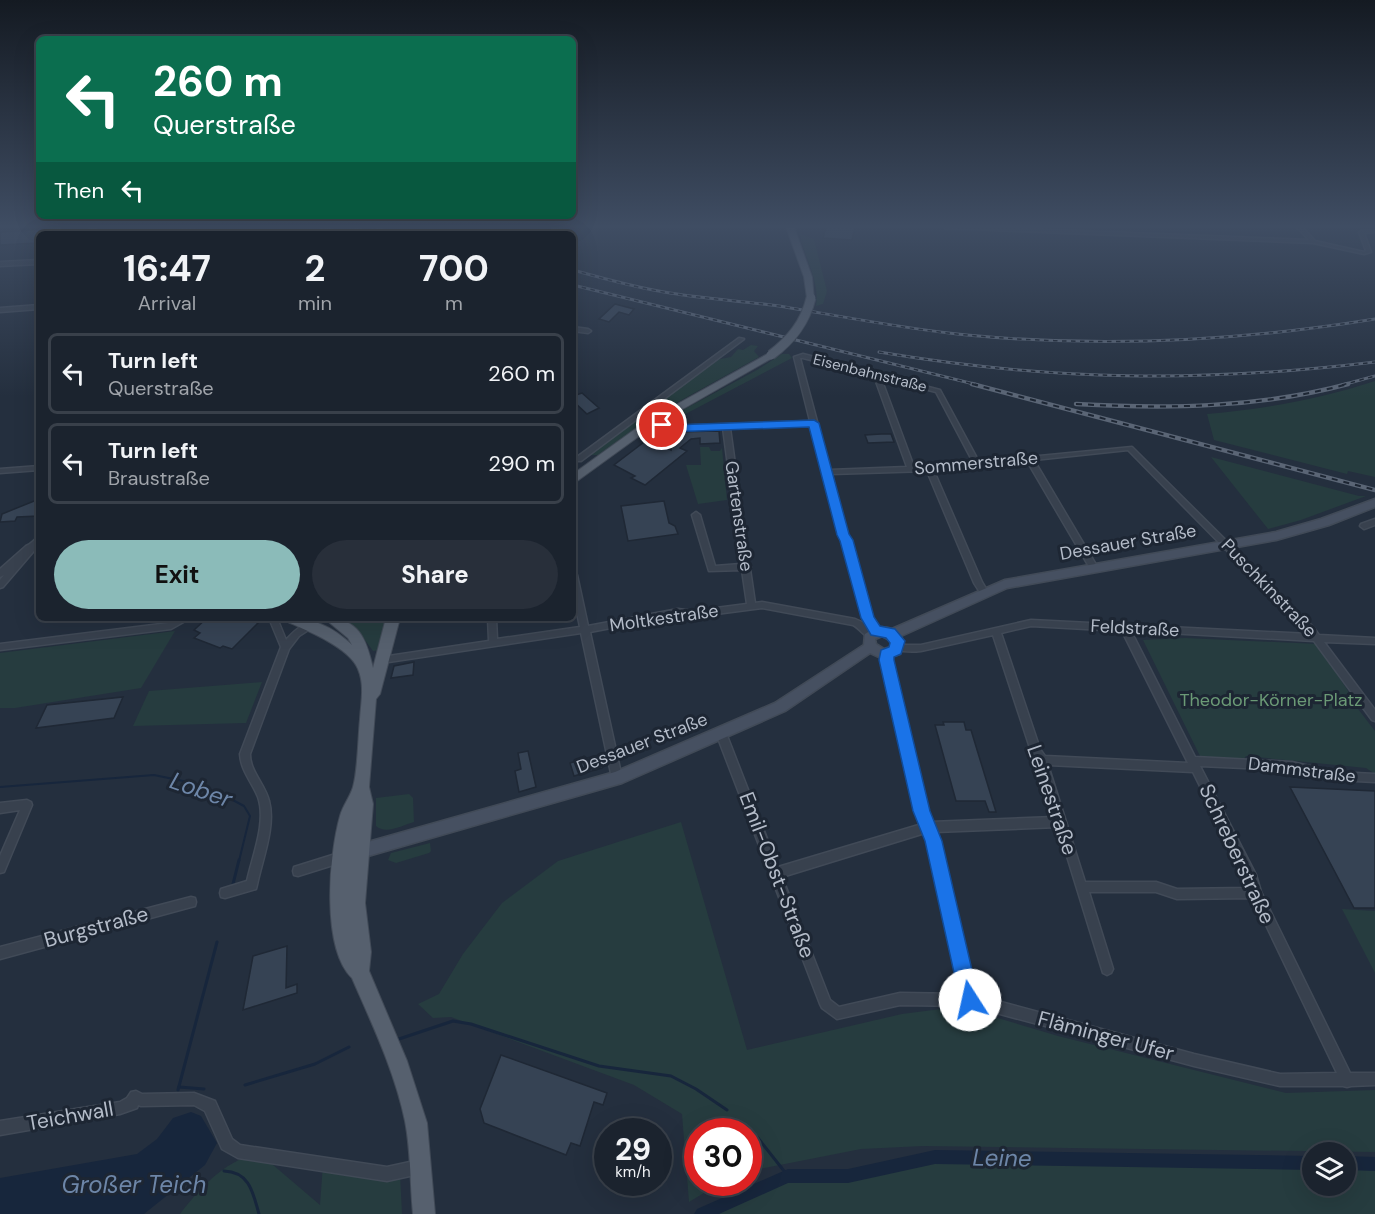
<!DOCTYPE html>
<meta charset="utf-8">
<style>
:root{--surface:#1b232e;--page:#282f3a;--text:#f1f3f6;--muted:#a0a4aa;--line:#39404a;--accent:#8bbbb9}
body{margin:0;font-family:"DM Sans",sans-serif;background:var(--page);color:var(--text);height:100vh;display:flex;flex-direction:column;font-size:22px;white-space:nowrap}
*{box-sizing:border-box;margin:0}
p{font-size:20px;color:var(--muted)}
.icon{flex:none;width:33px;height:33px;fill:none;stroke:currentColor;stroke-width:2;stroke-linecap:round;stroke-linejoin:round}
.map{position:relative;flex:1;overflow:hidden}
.panel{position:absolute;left:36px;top:231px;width:540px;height:390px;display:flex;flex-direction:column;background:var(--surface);border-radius:9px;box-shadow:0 6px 24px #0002,0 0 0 2px var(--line)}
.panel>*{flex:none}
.hud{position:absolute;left:36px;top:36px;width:540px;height:183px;border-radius:9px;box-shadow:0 6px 24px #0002,0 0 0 2px var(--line);background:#0b6e4f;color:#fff;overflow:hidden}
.buttons{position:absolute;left:1302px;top:1142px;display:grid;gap:12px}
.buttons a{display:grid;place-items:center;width:54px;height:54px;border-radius:50%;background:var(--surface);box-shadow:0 6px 24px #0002,0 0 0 2px var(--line);font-size:30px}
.speed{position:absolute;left:594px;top:1118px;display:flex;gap:12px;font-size:30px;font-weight:700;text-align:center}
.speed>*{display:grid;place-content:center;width:78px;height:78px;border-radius:50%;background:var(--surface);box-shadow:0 6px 24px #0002,0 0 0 2px var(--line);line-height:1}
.speed small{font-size:15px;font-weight:400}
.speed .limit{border:9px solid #d22;background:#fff;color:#111}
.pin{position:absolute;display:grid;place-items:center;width:51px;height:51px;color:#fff;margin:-26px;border:3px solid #fff;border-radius:50%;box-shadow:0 2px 6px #0007}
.me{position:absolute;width:66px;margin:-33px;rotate:350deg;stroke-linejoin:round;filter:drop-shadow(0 0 4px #0008)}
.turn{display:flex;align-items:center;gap:21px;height:126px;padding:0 18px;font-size:27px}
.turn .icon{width:78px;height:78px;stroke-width:2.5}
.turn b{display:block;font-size:42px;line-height:51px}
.then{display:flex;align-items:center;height:57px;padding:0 18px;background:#0003;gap:12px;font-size:22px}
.eta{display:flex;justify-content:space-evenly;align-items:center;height:102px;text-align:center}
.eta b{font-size:36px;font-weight:700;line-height:42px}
.button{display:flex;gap:12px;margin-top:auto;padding:12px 18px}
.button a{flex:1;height:69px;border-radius:36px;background:var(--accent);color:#111;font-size:24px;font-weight:700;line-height:69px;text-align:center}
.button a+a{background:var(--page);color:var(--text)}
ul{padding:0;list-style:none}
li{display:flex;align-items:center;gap:18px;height:81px;margin:0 12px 9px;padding:0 6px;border:3px solid var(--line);border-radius:9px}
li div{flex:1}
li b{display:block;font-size:22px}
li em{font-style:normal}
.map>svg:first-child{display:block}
.green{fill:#263c3f}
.water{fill:#17263c}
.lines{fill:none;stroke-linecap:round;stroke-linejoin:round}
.stream-far1{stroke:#17263c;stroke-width:2}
.stream{stroke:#17263c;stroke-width:3}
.canal{fill:#17263c;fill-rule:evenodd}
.building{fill:#364354;stroke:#1f2835;stroke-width:1.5}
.street-casing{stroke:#414a57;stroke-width:3}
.secondary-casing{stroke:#414a57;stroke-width:3}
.primary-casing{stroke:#414a57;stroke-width:2}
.street{fill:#38414e;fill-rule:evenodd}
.secondary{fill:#465061;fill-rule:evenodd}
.primary{fill:#56606e;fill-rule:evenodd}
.rail-far1-casing{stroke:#5a6575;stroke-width:3}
.rail-casing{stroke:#5a6575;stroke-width:4.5}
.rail-far1{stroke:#1d2633;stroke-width:1.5;stroke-dasharray:4.5;stroke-linecap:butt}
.rail{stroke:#1d2633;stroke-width:2;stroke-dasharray:6;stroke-linecap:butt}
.primary-bridge-casing{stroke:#414a57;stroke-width:11;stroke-linecap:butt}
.primary-bridge{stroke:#56606e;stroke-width:9}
.route{fill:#1a73e8;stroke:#114b97;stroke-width:1.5}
.labels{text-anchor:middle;stroke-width:6;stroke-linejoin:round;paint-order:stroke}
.far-street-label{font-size:15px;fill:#b4bcc9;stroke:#1d2633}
.street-label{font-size:18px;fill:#b4bcc9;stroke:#1d2633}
.park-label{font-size:18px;fill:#6b9a76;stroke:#1d2633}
.near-street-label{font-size:21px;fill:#b4bcc9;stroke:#1d2633}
.near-water-label{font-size:24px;font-style:italic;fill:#6d86a8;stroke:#1d2633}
</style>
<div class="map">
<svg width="1375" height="1214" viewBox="0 0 1375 1214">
<rect width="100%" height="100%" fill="#242f3e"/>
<g class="green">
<path d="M 800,234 L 814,239 L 827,291 L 823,304 L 816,306 C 820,280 804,258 800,234 Z"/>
<path d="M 751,345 L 758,346 L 754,351 L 759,357 L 651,417 L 598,455 L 589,455 L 715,360 L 731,357 L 738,349 L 743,350 Z"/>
<path d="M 782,354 L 789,354 L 792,358 L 676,419 L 680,424 L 667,422 L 668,418 L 757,370 Z"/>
<path d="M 1375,381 L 1375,477 L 1348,471 L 1347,474 L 1214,440 L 1207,414 C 1265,409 1320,399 1375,381 Z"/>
<path d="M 700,447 L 709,447 L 711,451 L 720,451 L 722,448 L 727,500 L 698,504 L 686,465 L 701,465 Z"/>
<path d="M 1211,457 L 1359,496 L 1366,496 L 1301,520 L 1268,529 Z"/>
<path d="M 341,618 L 387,618 L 379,650 L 373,651 L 359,632 Z"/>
<path d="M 175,631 L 141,688 L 15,708 L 0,708 L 0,653 Z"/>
<path d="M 1185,638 L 1318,644 L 1355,702 L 1355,705 L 1375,731 L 1375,774 L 1366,768 L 1246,756 L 1243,760 L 1200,756 L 1143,640 Z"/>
<path d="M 262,682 L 246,723 L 133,726 L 149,691 Z"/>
<path d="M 409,794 L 413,798 L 414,822 C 403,825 386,835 376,826 L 376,798 Z"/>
<path d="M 681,822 L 747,1050 L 902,1014 L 949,1008 L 981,1013 L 1058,1036 L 1286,1093 L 1375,1090 L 1375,1152 L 923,1146 L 861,1149 L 749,1171 L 748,1131 L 698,1131 L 698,1182 L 722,1182 L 689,1202 L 682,1114 L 634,1085 L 451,1017 L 433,1018 L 418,1004 L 439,994 L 463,954 L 502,903 L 558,861 Z"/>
<path d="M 430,843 L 431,851 L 429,853 L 396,863 L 388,860 L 391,853 Z"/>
<path d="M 1342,909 L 1375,911 L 1375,973 Z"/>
<path d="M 259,1153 L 320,1205 L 323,1164 L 400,1173 L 402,1214 L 180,1214 C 201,1187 224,1161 259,1153 Z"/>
<path d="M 935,1157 L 1312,1163 L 1312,1185 L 1346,1185 L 1346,1163 L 1375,1164 L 1375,1214 L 703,1214 L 788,1176 L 848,1176 Z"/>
</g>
<path class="water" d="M 191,1112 L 201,1116 L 217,1143 L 205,1165 L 144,1214 L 0,1214 L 0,1178 L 137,1154 L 157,1139 L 173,1118 Z"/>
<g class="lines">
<path class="stream-far1" d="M 0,787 L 154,775 L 193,783 L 229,798 L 244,806 L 250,816 L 239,861"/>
<g class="stream">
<path d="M 232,888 L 239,860"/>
<path d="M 396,1040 L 453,1021 L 471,1024 L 599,1066 L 671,1076 L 696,1089 L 727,1110"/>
<path d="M 245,1085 L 315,1064 L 349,1047"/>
<path d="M 179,1087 L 204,1089"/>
<path d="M 178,1090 L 217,942"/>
<path d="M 746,1129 L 758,1138 L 788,1176"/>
<path d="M 224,1171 C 250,1172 253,1193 259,1214"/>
</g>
<g class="canal">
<path d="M 935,1150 L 1312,1156 L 1312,1170 L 935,1164 L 848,1183 L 788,1183 L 719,1214 L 694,1214 L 697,1209 L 788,1169 L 848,1169 Z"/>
<path d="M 1346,1156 L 1375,1157 L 1375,1171 L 1346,1170 Z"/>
</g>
</g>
<g class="building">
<path d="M 826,227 L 855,227 L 852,240 L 823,238 Z"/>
<path d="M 49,229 L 45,234 L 39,234 L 37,243 L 0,245 L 0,232 Z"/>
<path d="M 615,304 L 634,309 L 629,315 L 619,312 L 609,322 L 599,319 Z"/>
<path d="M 582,393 L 591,401 L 599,408 L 587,414 L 573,401 L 573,396 Z"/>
<path d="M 719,431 L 720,443 L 700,444 L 700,438 L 691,439 L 680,448 L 687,451 L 645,485 L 631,478 L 635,476 L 614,465 L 648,439 L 671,450 L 670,432 Z"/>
<path d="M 881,434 L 891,434 L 894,442 L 868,443 L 865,435 Z"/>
<path d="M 39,499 L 39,516 L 17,517 L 15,521 L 0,522 L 2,514 Z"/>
<path d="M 664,501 L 669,523 L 675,526 L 678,534 L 628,541 L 621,506 Z"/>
<path d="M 207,618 L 245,618 L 258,623 L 232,649 L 223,646 L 220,648 L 194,638 L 200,633 L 194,630 Z"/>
<path d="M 414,662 L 413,675 L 391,678 L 394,666 Z"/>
<path d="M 123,697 L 114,718 L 36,728 L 47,705 Z"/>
<path d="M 943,722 L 964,722 L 966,730 L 971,730 L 996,812 L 989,812 L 985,801 L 956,801 L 935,725 L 944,725 Z"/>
<path d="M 528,751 L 536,787 L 519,792 L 515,771 L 521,769 L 518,753 Z"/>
<path d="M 603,754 L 605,764 L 602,768 L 574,776 L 570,763 L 580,760 L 584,756 L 587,758 Z"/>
<path d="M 1290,787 L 1375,791 L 1375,908 L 1354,908 Z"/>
<path d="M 287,946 L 286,988 L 297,984 L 297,993 L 243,1010 L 253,956 Z"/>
<path d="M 501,1055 L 607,1093 L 603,1105 L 594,1102 L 580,1146 L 571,1143 L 566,1155 L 484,1123 L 480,1109 Z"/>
</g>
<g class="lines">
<defs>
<g id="street">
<path d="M 180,227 L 187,227 L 209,234 L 202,234 Z"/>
<path d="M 942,227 L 979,227 L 1309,240 L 1297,227 L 1302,227 L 1315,241 L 1364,252 L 1366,251 L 1359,232 L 1361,231 L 1375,230 L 1375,232 L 1364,233 L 1371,252 L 1364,254 L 1313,243 L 944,228 Z"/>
<path d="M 39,260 L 39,264 L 0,266 L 0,262 Z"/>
<path d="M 39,305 L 39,309 L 0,312 L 0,308 Z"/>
<path d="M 573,327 L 588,329 L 591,331 L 588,333 L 573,331 Z"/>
<path d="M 739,338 L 744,339 L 581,461 L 577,461 L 577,457 Z"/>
<path d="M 803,354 L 940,390 L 979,462 L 1132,447 L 1314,628 L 1319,635 L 1375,638 L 1375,644 L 1324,642 L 1375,710 L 1375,721 L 1372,720 L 1314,641 L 1131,631 L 1195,757 L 1292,762 L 1336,772 L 1375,774 L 1375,782 L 1336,780 L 1292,770 L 1200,766 L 1256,875 L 1261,892 L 1350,1073 L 1375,1073 L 1375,1085 L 1351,1086 L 1347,1087 L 1343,1086 L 1280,1086 L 1194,1066 L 970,1006 L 900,1005 L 837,1019 L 822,1008 L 820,1004 L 716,733 L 718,730 L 721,729 L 724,730 L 726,733 L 778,867 L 922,824 L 917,811 L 882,654 L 883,652 L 889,652 L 890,654 L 927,811 L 931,822 L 1055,817 L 1038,762 L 1031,751 L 993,635 L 921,651 C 912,652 904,652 895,649 L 894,647 L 895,645 L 921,645 L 1031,620 L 1309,634 L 1128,450 L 1034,460 L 1098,568 L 1094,571 L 1091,570 L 1027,461 L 934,471 L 982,582 L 988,592 L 984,595 L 981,594 L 974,583 L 927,471 L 831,474 L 847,535 L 850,540 L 872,617 L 880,631 L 879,633 L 873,633 L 873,637 C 865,639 860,628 853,625 L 762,608 L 693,617 L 678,615 L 590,632 L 622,778 L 620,781 L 617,782 L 614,781 L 612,778 L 581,633 L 382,663 L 379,662 L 378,660 L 379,658 L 382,657 L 489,641 L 488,618 L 496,618 L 497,639 L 580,627 L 573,594 L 573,572 L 577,575 L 588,626 L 678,609 L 693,611 L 747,604 L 742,570 L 709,571 L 692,515 L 696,512 L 700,515 L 715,566 L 741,564 L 723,428 L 642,431 L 639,429 L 642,427 L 810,421 L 794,357 ZM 800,358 L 803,358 L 874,376 L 907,467 L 830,470 ZM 881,378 L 936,392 L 973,462 L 914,467 ZM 811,425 L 839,535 L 842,540 L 864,618 L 872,631 L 864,623 L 855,619 L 762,602 L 755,603 L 750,569 L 751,567 L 749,565 L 730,428 ZM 1031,626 L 1122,631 L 1188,763 L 1045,756 L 1040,749 L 1001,633 ZM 1048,765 L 1193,772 L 1247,880 L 1249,888 L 1177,889 L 1156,882 L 1085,882 ZM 1058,827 L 1103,973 L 1107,975 L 1111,973 L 1113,969 L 1089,892 L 1156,892 L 1177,899 L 1253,898 L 1337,1073 L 1280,1074 L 1194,1054 L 975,995 L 938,841 L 935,832 ZM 925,833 L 963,994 L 900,993 L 839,1007 L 830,1000 L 782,877 Z"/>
<path d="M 39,466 L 39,470 L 0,473 L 0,469 Z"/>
<path d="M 1375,519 L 1375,525 L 1364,529 L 1360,526 L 1361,524 Z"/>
<path d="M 39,537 L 39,545 L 3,587 L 0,588 L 0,580 L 4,575 L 0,577 L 0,569 L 26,546 C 32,544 34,539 39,537 Z"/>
<path d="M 177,618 L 188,618 L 187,620 L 171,629 L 0,650 L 0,644 L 169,623 Z"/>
<path d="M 269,618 L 277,618 L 286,640 C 293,632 303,622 313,623 L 314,625 L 313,627 L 299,636 L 289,649 L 250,754 C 250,772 265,784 269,801 C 276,826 262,860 257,885 L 256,889 L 225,898 L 221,897 L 220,893 L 221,889 L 247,881 C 252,857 267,822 258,797 C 252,782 241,771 240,754 L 281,647 Z"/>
<path d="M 27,800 L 31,802 L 32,805 L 4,872 L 0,873 L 0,856 L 20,810 L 0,813 L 0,803 Z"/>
<path d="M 342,852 L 346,853 L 347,857 L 346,861 L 298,876 L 294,875 L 293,871 L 294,867 Z"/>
<path d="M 191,897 L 195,898 L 196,902 L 195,906 L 191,907 L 0,959 L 0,947 Z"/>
<path d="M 136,1091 L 142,1094 L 194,1093 L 215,1101 L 232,1139 L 240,1145 L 387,1167 L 419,1160 L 424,1162 L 426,1167 L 424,1172 L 419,1174 L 387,1181 L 238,1158 L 222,1149 L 205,1111 L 194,1105 L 141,1106 L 138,1105 L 137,1108 L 120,1114 L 0,1135 L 0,1121 L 120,1102 L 127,1098 L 131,1092 Z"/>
</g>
<path id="secondary" d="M 1375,499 L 1375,507 L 1329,525 L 1276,540 L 1007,588 L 901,636 L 904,644 L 900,654 L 883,659 L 870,653 L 785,711 L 622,783 L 354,860 L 349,858 L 346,853 L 349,848 L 354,846 L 615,772 L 775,703 L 864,645 L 865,634 C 875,628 880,625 892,629 L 1005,580 L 1276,532 L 1321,519 ZM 882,636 L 891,641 L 891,647 L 884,649 L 876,644 L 875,639 Z"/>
<g id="primary">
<path d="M 89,227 L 97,227 L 95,234 L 87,234 Z"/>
<path d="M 786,227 L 794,227 L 812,277 L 814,300 L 807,298 L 804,277 Z"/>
<path d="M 771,352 L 776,355 L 774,357 L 653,426 L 573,484 L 573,474 L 645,422 Z"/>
<path d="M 286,618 C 313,618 332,626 352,645 L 348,638 L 324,618 C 359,618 366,638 373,668 L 386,618 L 400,618 L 380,694 L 376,699 L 369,787 L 373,804 L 365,903 L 371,952 L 369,971 L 407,1061 L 427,1123 L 435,1214 L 413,1214 C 410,1184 411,1151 405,1121 C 395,1072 372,1024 352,978 C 321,948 329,855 340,816 C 343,805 350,797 353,787 C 358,769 358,738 360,719 C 361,702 365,685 358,669 C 350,648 308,631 288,622 Z"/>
</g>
</defs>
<use href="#street" class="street-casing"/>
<use href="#secondary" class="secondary-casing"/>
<use href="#primary" class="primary-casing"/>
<use href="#street" class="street"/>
<use href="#secondary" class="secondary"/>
<use href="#primary" class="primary"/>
<defs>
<g id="rail-far1">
<path d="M 321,227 L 349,234"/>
<path d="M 350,227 L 377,234"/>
<path d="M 371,227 L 399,234"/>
<path d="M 573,270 C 605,279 637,288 670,293 C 706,299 743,301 779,306 C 841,316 904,329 967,335 C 1103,348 1240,341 1375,319"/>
<path d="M 573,285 L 978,385"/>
<path d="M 879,352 C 1051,381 1202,383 1375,362"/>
<path d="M 1342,385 L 1375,376"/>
</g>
<g id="rail">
<path d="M 972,384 L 1375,490"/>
<path d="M 1076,404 C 1167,409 1259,408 1348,384"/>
</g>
</defs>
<use href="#rail-far1" class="rail-far1-casing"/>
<use href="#rail" class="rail-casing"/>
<use href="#rail-far1" class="rail-far1"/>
<use href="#rail" class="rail"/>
<defs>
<path id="primary-bridge" d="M 771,355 C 791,340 805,323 811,298"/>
</defs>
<use href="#primary-bridge" class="primary-bridge-casing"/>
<use href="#primary-bridge" class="primary-bridge"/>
</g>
<linearGradient id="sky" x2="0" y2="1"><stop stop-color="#141a22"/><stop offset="0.57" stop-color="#3f4d63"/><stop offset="1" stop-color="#3f4d63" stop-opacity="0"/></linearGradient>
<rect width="1375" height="397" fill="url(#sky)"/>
<path class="route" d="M 814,420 L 819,423 L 849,534 L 853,540 L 874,617 L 880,626 L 895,629 L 905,641 L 901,654 L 894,657 L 894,660 L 930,811 L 942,841 L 979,1000 L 977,1007 L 970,1009 L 963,1007 L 960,1000 L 925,841 L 913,811 L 879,660 L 881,650 L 889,647 L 890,643 L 886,638 L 871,635 L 861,618 L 840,541 L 837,535 L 809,427 L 669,432 L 657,425 L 662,422 L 671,425 Z"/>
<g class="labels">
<g class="far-street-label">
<text transform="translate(870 373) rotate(14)" y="5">Eisenbahnstraße</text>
</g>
<g class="street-label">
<text transform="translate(976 463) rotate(-5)" y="6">Sommerstraße</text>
<text transform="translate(739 516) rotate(82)" y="6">Gartenstraße</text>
<text transform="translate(1128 542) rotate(-10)" y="6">Dessauer Straße</text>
<text transform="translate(1269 588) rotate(46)" y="6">Puschkinstraße</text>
<text transform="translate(664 618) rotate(-8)" y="6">Moltkestraße</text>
<text transform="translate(1135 628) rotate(3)" y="6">Feldstraße</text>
<text transform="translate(642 743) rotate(-21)" y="6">Dessauer Straße</text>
<text transform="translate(1302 770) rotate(7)" y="6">Dammstraße</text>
</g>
<g class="park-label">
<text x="1271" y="706">Theodor-Körner-Platz</text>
</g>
<g class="near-street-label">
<text transform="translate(1052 800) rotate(71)" y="7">Leinestraße</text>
<text transform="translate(1237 854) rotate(65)" y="7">Schreberstraße</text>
<text transform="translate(777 875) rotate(69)" y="7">Emil-Obst-Straße</text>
<text transform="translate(96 927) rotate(-15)" y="7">Burgstraße</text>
<text transform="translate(1106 1036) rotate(15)" y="7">Fläminger Ufer</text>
<text transform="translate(70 1116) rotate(-10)" y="7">Teichwall</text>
</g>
<g class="near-water-label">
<text transform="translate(201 790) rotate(19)" y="8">Lober</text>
<text transform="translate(1002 1158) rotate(1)" y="8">Leine</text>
<text x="134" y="1193">Großer Teich</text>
</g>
</g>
</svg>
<div class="buttons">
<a><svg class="icon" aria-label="layers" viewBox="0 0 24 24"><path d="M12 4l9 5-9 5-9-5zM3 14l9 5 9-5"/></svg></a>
</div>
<div class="speed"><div>29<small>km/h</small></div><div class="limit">30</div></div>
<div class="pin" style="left:662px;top:425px;background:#d93025"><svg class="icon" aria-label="arrive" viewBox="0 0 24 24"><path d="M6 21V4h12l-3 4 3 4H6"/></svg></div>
<svg class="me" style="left:970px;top:1000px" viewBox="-20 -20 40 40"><circle r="19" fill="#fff"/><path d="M0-13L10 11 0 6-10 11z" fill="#1a73e8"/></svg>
<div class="hud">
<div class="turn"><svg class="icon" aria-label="left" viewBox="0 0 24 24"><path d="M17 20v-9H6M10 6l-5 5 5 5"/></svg><div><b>260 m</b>Querstraße</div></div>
<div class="then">Then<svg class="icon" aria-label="left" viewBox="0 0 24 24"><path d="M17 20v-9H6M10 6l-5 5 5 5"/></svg></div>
</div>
<section class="panel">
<div class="eta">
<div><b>16:47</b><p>Arrival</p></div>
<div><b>2</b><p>min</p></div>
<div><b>700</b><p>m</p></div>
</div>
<ul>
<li><svg class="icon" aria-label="left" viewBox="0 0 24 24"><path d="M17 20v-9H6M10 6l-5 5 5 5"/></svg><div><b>Turn left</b><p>Querstraße</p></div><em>260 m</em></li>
<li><svg class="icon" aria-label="left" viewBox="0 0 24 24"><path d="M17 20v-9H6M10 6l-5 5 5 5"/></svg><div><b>Turn left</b><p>Braustraße</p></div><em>290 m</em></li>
</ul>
<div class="button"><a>Exit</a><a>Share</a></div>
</section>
</div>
